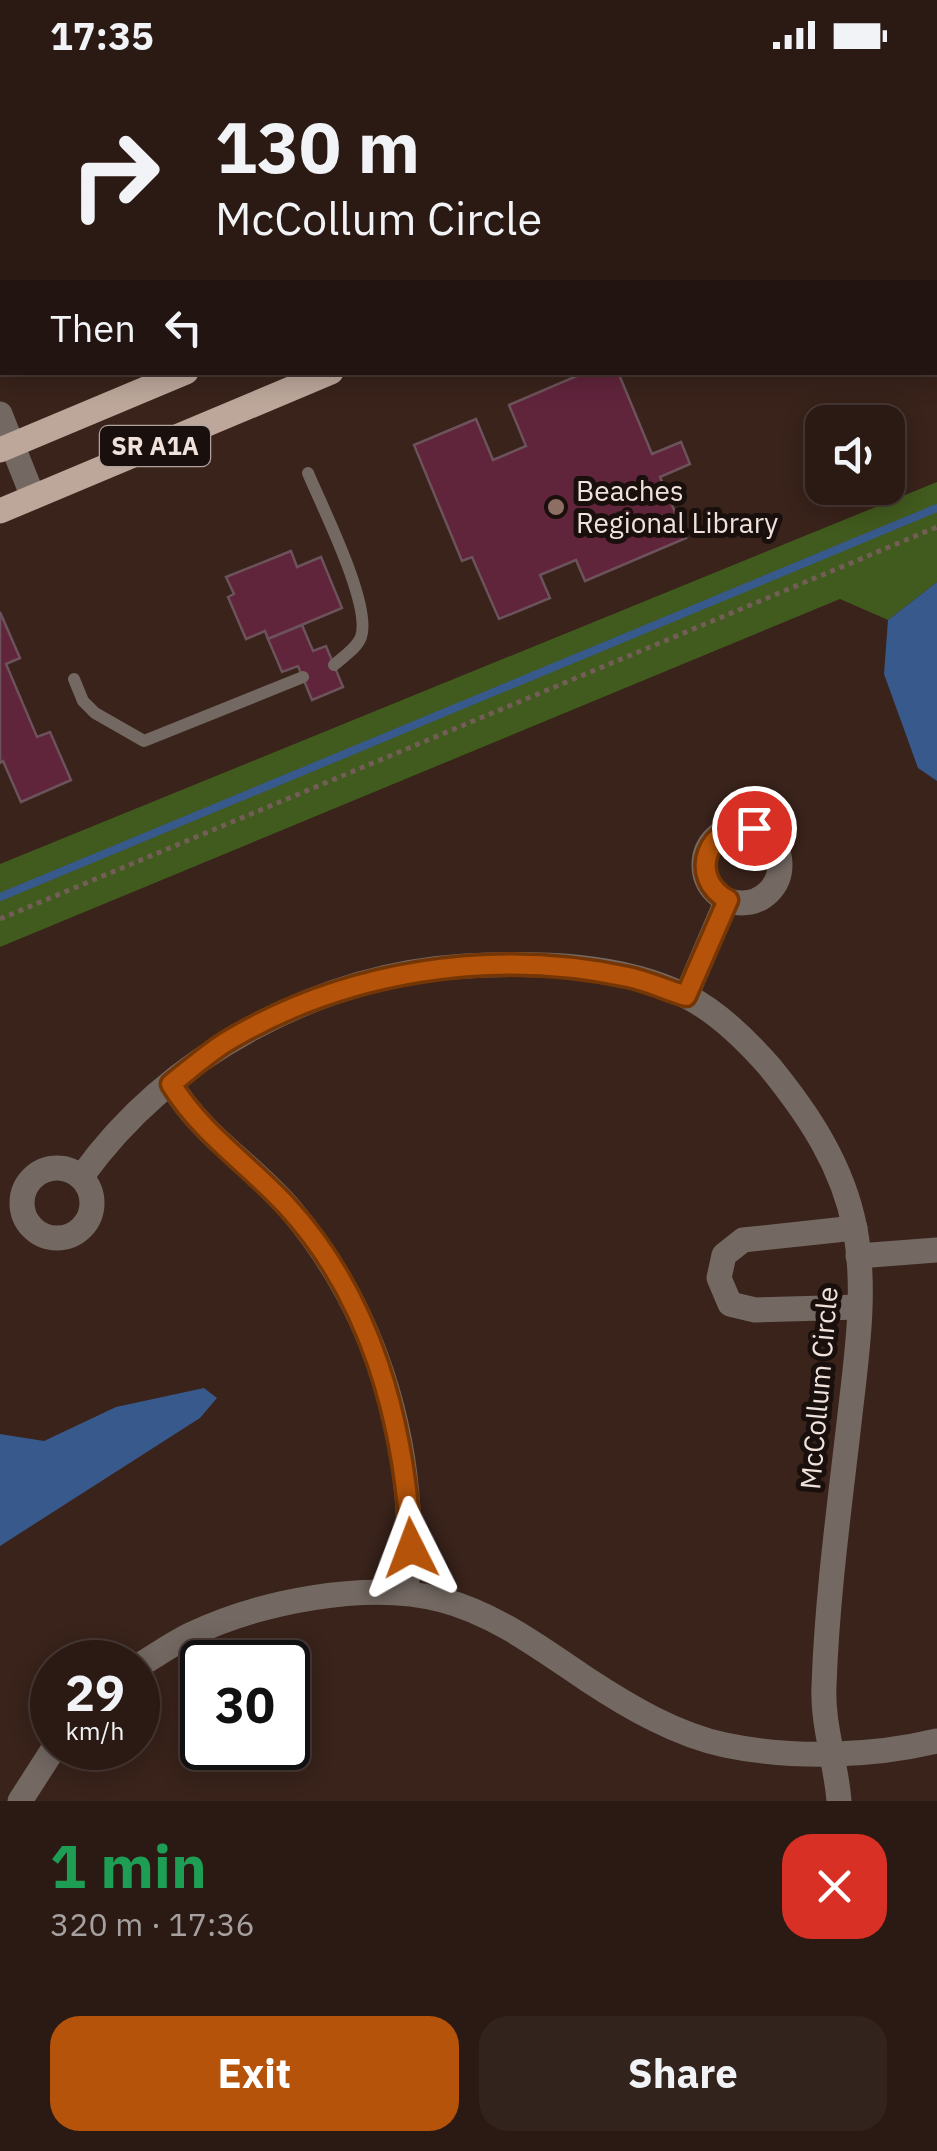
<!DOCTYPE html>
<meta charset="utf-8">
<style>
:root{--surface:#2b1a14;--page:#33231d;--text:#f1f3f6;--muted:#a6a1a0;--line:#473834;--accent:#b45309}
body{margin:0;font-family:"IBM Plex Sans",sans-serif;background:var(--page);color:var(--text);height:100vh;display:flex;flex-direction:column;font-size:38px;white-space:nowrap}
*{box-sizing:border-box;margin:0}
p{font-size:32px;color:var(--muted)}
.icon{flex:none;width:55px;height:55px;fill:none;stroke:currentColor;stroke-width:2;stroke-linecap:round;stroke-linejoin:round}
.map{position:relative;height:1731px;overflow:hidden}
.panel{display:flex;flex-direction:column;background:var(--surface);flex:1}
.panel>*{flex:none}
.banner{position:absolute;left:0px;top:0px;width:938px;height:305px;box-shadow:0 5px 25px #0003,0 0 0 2px var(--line);background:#2b1a14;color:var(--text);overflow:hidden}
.fabs{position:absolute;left:805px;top:335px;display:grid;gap:20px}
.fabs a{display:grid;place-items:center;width:100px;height:100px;border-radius:20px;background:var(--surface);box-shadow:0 5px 25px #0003,0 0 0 2px var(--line);font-size:50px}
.speed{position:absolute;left:30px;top:1570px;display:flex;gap:20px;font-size:50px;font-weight:700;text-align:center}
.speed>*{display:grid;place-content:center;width:130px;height:130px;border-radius:50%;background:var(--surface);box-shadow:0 5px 25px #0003,0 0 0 2px var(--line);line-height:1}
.speed small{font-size:25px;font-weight:400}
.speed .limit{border:5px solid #111;border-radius:15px;background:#fff;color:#111}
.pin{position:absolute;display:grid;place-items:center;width:85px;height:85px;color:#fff;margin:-42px;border:5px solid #fff;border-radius:50%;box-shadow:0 2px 10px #0007}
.me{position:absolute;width:110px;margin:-55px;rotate:357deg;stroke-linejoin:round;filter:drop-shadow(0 0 8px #0008)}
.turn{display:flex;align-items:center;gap:35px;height:210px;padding:0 50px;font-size:45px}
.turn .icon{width:130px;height:130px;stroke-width:2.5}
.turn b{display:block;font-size:70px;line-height:85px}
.then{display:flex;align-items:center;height:95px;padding:0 50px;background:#0003;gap:20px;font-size:38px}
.round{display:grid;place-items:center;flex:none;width:105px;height:105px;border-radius:30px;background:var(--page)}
.overview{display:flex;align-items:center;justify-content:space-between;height:170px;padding:0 50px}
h1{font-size:60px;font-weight:700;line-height:75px;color:#1e9e55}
.button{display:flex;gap:20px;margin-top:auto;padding:20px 50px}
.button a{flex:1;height:115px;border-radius:30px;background:var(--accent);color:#fff;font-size:40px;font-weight:700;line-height:115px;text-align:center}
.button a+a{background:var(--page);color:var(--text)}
.status{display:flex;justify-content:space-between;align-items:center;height:70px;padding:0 50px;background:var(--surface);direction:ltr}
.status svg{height:28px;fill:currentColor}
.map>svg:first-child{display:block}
.forest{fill:#415a1d}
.water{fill:#38598b}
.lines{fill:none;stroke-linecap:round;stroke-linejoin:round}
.stream{stroke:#38598b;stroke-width:8}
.building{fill:#60243b;stroke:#6c525a;stroke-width:2.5}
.path{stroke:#725e56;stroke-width:5;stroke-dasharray:5 5;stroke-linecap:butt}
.lane{stroke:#736862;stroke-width:12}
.street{stroke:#736862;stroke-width:25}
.primary{stroke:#bca79a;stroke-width:25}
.route-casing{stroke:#753606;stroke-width:25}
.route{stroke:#b45309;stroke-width:18}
.education-dot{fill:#8d6e63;stroke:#190f0c;stroke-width:4}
.labels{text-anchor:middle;stroke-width:10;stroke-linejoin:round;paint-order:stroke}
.shield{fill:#190f0c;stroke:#b0a29d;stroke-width:2.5}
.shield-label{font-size:25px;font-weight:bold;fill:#f0e1db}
.poi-label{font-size:28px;fill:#f0e1db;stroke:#190f0c;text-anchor:start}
.street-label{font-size:28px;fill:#f0e1db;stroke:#190f0c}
</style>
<div class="status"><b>17:35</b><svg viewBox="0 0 49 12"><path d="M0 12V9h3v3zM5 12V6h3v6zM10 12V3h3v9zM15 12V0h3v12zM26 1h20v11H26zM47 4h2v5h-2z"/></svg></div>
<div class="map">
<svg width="937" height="1731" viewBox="0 0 937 1731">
<rect width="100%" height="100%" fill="#39231b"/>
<path class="forest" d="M 937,412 L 937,512 L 888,550 L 840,529 L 0,877 L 0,794 Z"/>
<g class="water">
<path d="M 937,512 L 937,711 L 918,698 L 884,604 L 888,550 Z"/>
<path d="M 204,1318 L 217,1328 L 200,1348 L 0,1476 L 0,1364 L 44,1371 L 116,1337 Z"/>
</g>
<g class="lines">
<path class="stream" d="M 0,827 L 937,438"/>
</g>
<g class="building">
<path d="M 586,302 L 618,302 L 652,384 L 681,372 L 690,394 L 660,407 L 686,468 L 585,511 L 576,490 L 540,505 L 550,528 L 499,549 L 472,487 L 462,491 L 414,375 L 476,349 L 493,390 L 526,376 L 509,335 Z"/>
<path d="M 291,481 L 297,497 L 321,487 L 342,538 L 268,569 L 265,561 L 246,569 L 228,527 L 234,524 L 226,507 Z"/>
<path d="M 0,542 L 20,588 L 6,594 L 37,667 L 50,662 L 71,710 L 21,732 L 3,691 L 0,693 Z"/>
<path d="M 302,555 L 313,581 L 326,576 L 343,617 L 312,630 L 298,596 L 282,602 L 268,569 Z"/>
</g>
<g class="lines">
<path class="path" d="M 0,849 L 937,457"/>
<g class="lane">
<path d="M 308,403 C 322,437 372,535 361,567 C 357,578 343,587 334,595"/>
<path d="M 74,609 L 83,631 L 95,643 L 144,671 L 303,607"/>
</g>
<g class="street">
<path d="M 273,0 L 274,2"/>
<path d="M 689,0 L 690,2"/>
<path d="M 41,2 L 47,0"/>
<path d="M 0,20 L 2,19"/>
<path d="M 0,344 L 33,427"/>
<circle cx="742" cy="795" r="38"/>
<path d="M 686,926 L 727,830"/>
<path d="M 171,1014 C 204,1068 252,1094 291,1140 C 380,1246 420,1386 406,1523"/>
<circle cx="57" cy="1133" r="35"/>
<path d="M 82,1106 C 168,986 317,905 465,896 C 536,892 620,893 686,926 C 716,941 747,971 769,996 C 809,1045 843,1096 855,1159 C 867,1222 856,1290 849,1353 C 839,1440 827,1528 824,1616 C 822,1654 836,1692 839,1731"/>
<path d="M 855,1158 L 743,1170 L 724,1185 L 719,1208 L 730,1234 L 755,1240 L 859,1237"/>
<path d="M 858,1186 L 937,1180"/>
<path d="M 138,1596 C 155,1586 172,1574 190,1565 C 259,1532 367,1510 442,1530 C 496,1544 543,1580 588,1610 C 629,1637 677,1665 725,1675 C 792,1689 871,1687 937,1671"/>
<path d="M 20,1731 L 54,1678"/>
</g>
<g class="primary">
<path d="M 901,2 L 907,0"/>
<path d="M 935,46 L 937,45"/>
<path d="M 0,380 L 186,302"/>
<path d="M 0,441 L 331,302"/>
</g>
</g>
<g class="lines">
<defs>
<path id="route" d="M 411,1478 C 405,1355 372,1228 286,1135 C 247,1093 201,1063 171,1014 C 189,1000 207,984 226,972 C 345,900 493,878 628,907 C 647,911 667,920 686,926 L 728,830 C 686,807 708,751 754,758"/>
</defs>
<use href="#route" class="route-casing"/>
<use href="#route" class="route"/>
</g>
<circle class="education-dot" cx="556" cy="437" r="10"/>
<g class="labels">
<rect class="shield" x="100" y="356" width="110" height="40" rx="8"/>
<g class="shield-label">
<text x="155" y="385">SR A1A</text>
</g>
<g class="poi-label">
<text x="576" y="431">Beaches<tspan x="576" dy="32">Regional Library</tspan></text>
</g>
<g class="street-label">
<text transform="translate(819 1318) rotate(-85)" y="10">McCollum Circle</text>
</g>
</g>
</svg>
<div class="fabs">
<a><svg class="icon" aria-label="sound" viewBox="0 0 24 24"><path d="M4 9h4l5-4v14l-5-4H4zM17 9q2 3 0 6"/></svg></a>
</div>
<div class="speed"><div>29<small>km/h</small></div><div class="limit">30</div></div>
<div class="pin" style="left:754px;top:758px;background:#d93025"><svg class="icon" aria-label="arrive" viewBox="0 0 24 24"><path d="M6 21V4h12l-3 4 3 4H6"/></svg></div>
<svg class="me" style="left:411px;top:1478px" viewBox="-20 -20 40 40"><path d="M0-17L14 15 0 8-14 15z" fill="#b45309" stroke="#fff" stroke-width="4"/></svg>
<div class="banner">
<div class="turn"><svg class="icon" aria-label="right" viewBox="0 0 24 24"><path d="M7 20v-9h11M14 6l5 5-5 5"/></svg><div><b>130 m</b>McCollum Circle</div></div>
<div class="then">Then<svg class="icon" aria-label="left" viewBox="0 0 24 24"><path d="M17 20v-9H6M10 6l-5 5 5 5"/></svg></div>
</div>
</div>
<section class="panel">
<div class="overview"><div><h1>1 min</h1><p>320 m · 17:36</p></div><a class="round" style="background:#d93025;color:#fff"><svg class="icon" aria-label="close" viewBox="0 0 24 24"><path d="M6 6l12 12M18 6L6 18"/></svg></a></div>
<div class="button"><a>Exit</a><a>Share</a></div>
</section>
